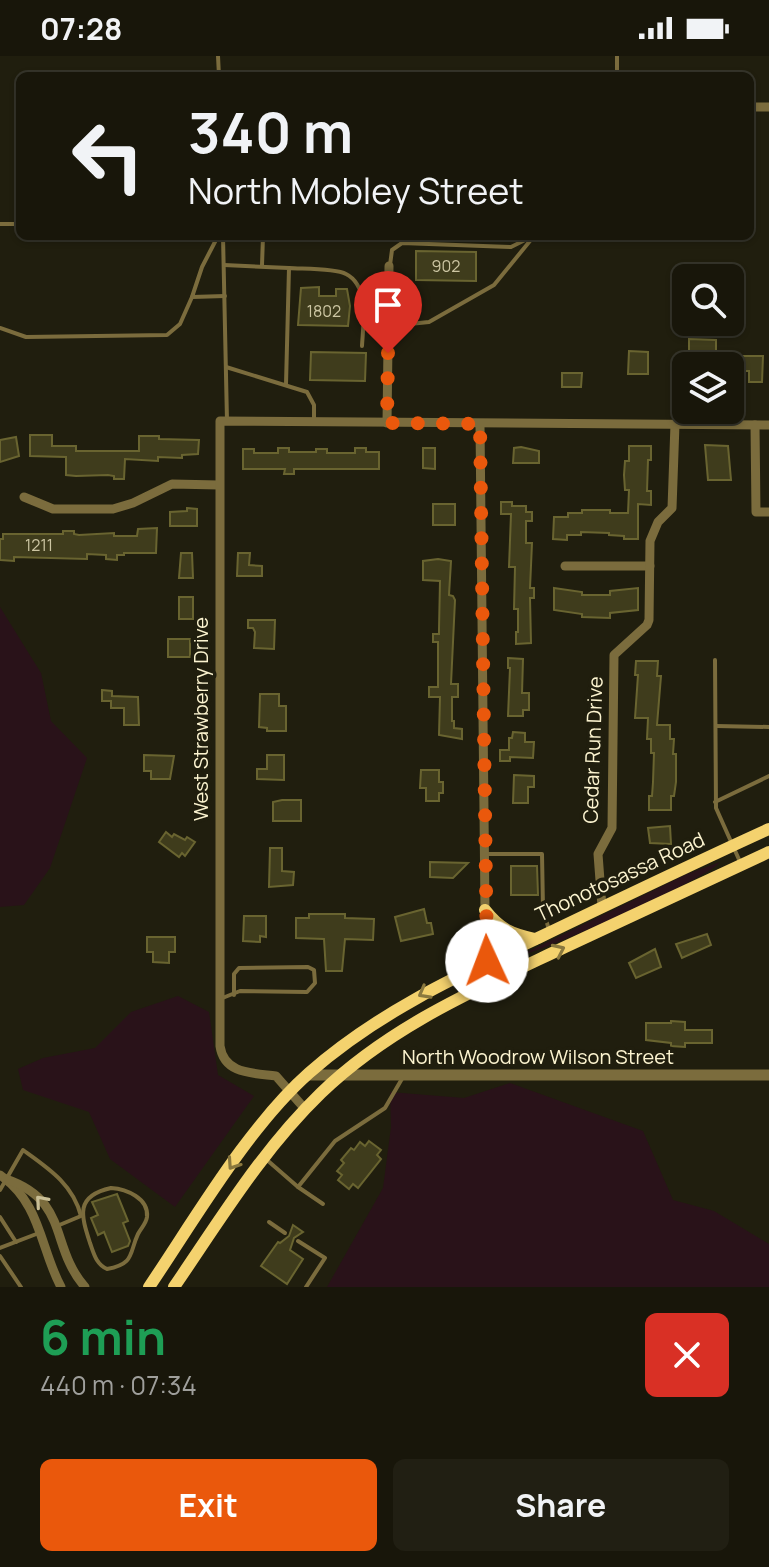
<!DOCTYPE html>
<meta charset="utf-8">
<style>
:root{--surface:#18160a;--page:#211f13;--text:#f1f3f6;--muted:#9f9f9c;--line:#36352b;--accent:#ea580c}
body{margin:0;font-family:Manrope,sans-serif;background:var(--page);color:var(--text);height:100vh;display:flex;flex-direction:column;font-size:30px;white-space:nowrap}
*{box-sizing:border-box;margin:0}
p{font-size:26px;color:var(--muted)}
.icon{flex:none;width:44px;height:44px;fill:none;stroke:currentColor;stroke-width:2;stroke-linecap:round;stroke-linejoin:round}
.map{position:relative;height:1231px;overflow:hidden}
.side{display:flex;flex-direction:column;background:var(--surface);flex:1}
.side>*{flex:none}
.hud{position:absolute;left:16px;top:16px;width:738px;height:168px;border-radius:12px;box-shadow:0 2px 6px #0004,0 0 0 2px var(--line);background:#18160a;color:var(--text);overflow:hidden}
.controls{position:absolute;left:672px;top:208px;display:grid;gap:16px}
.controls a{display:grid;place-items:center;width:72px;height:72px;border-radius:12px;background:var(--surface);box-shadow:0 2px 6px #0004,0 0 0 2px var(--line);font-size:40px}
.pin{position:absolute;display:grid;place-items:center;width:68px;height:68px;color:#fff;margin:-82px -34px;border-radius:50% 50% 50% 0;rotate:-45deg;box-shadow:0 0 8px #0007}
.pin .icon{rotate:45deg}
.me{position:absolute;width:88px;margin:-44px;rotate:358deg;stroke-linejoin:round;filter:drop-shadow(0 0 6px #0008)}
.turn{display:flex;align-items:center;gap:28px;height:168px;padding:0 40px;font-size:36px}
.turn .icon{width:104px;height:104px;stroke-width:2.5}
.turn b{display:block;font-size:56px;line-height:68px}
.round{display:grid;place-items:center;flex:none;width:84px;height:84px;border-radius:12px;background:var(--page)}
.overview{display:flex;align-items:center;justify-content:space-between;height:136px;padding:0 40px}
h1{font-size:48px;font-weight:700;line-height:60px;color:#1e9e55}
.button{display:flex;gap:16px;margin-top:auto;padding:16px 40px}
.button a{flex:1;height:92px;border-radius:12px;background:var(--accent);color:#fff;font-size:32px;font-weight:700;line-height:92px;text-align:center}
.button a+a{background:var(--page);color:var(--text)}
.status{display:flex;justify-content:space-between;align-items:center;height:56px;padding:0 40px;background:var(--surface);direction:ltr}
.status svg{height:22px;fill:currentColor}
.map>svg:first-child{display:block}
.green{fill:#291219}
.building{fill:#3f3c1c;stroke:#696430;stroke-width:2}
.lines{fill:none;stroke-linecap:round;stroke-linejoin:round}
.service{stroke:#7b6c3d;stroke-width:4}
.minor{stroke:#7b6c3d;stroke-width:9}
.tertiary{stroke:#7b6c3d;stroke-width:11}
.secondary{stroke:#f4d26e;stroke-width:12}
.oneway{stroke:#8a783e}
.oneway2{stroke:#c8be95}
.route{stroke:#ea580c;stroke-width:14;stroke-dasharray:0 25.2}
.labels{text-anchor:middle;stroke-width:7;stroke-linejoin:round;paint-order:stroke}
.number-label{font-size:16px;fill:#cdc6a3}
.street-label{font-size:20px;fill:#fcf4d0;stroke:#201e0e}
</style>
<div class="status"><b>07:28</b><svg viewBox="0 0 49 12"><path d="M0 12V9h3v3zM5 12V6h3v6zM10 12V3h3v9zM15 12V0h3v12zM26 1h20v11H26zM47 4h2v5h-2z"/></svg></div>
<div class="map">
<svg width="769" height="1231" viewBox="0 0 769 1231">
<rect width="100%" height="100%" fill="#201e0e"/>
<g class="green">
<path d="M 0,551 L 41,617 L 51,665 L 87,702 L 50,812 L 24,849 L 0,851 Z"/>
<path d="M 720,806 C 709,822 547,894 521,899 L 687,818 Z"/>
<path d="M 178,940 L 209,956 L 218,1019 L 254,1040 L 175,1151 L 110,1103 L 89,1056 L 23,1034 L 18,1013 L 43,1002 L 95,992 L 131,956 Z"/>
<path d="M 510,1027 L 643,1075 L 673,1144 L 714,1155 L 769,1188 L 769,1231 L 327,1231 L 383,1132 L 391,1071 L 390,1036 L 464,1042 Z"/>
</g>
<g class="building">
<path d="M 416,195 L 476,196 L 476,225 L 416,224 Z"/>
<path d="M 319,231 L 319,240 L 336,240 L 336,233 L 347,233 L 350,250 L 348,270 L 298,269 L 301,232 Z"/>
<path d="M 689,283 L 716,284 L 716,297 L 689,297 Z"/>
<path d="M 629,295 L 648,296 L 648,318 L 628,318 Z"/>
<path d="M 311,296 L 366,297 L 365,325 L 310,324 Z"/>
<path d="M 734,300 L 763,300 L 762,326 L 749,326 L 749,315 L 734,315 Z"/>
<path d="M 562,317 L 582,317 L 581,331 L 562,331 Z"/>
<path d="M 30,379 L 52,379 L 52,390 L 76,390 L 76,395 L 139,395 L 139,380 L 159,380 L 159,383 L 199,384 L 198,398 L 182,399 L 182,402 L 158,401 L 158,405 L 125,403 L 124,423 L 114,423 L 114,420 L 108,419 L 76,420 L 66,419 L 66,401 L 30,400 Z"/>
<path d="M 16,381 L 19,400 L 0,406 L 0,384 Z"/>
<path d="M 705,389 L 728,390 L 731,424 L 708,424 Z"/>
<path d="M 629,390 L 651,390 L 651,404 L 648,404 L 647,435 L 651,435 L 651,449 L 638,448 L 638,483 L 624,483 L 624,480 L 609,479 L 609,477 L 581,476 L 581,479 L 567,479 L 567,484 L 553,483 L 554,461 L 568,461 L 568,457 L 582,457 L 582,454 L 610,454 L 610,457 L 628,457 L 629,434 L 625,434 L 624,419 L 625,405 L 629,405 Z"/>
<path d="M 521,391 L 539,395 L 539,407 L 513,407 L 514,392 Z"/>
<path d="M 278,392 L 289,392 L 289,396 L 316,396 L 316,393 L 327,393 L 327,397 L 355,397 L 355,392 L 366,392 L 366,396 L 379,396 L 379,413 L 294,413 L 294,418 L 284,418 L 285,413 L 243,413 L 243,393 L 254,393 L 254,397 L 278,397 Z"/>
<path d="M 423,392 L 435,392 L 435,413 L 423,412 Z"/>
<path d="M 501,446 L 512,446 L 512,450 L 526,450 L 526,456 L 532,456 L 532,465 L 526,465 L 526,487 L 532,487 L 530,532 L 534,532 L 534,542 L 530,542 L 531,587 L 516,588 L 516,576 L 518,576 L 518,553 L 514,553 L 515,511 L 509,511 L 511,458 L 501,458 Z"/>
<rect x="433" y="448" width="22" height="21"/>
<path d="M 187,452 L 197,453 L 197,470 L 170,470 L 170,456 L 187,455 Z"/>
<path d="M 157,472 L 156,497 L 124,497 L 124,499 L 117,499 L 117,504 L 106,503 L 106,499 L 87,498 L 87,503 L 14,501 L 14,505 L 0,504 L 0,483 L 3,483 L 3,478 L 63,478 L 63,475 L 74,475 L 74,478 L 79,479 L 114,477 L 114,480 L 137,480 L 138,473 Z"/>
<path d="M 181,497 L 192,497 L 193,522 L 179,522 Z"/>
<path d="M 238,497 L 250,497 L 249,509 L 262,510 L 262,520 L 237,520 Z"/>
<path d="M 438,503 L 451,505 L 449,539 L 453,540 L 455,544 L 451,628 L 458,628 L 458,641 L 452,641 L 452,665 L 454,665 L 454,672 L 462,673 L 462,683 L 439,679 L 440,641 L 429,641 L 429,631 L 438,631 L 438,586 L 433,586 L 433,578 L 439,578 L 439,573 L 440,525 L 423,524 L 423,505 Z"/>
<path d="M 554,532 L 582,536 L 582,539 L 610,539 L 610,535 L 638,532 L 638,554 L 610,557 L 610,562 L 582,561 L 582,558 L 554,554 Z"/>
<rect x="179" y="541" width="14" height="22"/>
<path d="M 248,564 L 275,564 L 274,593 L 254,592 L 255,576 L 253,572 L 248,572 Z"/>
<rect x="168" y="583" width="22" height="18"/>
<path d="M 508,602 L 523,603 L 522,637 L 529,637 L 529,654 L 523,654 L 523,660 L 508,660 L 510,612 L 508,612 Z"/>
<path d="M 636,605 L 658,605 L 657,620 L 661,620 L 657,669 L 670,669 L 670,683 L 674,683 L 673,698 L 676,698 L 676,726 L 674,740 L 671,740 L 671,754 L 649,754 L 649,740 L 652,740 L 653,726 L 654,697 L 651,697 L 651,683 L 647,683 L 648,662 L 635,662 L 638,619 L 635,619 Z"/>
<path d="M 102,634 L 112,635 L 112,640 L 138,641 L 139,669 L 124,669 L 124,652 L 111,652 L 111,645 L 102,645 Z"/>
<path d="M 260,638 L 279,638 L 279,650 L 286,650 L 286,675 L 267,675 L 267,672 L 259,671 Z"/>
<path d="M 513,676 L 525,677 L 525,686 L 534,686 L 533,702 L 510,701 L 510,705 L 500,705 L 500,694 L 509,694 L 509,682 L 512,682 Z"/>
<path d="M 144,699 L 174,700 L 170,723 L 151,723 L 151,715 L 144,715 Z"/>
<path d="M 267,699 L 284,699 L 284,724 L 257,723 L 257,713 L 267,713 Z"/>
<path d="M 421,714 L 439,714 L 439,726 L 443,726 L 443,737 L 439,737 L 439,745 L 426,745 L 426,732 L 420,732 Z"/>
<path d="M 514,719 L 534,720 L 534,731 L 528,731 L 528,747 L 513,747 Z"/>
<path d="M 282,744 L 301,744 L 301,765 L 273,765 L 273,746 Z"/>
<path d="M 670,770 L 671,788 L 650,787 L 648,772 Z"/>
<path d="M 166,776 L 172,781 L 174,778 L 185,784 L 187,781 L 195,786 L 185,800 L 182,797 L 179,801 L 159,786 Z"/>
<path d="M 270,792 L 282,792 L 282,815 L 294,816 L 293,829 L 269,831 Z"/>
<path d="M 430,806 L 468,807 L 453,822 L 430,821 Z"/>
<path d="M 511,810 L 537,810 L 538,839 L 511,839 Z"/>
<path d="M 424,853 L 427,867 L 431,867 L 433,878 L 401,885 L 395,861 Z"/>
<path d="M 309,858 L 345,858 L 345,862 L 374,863 L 373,884 L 345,883 L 342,915 L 326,915 L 324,883 L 296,882 L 296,862 L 309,862 Z"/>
<path d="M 244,860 L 266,860 L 266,881 L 260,880 L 260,886 L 243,885 Z"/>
<path d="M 707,878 L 711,889 L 682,902 L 676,888 Z"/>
<path d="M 147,881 L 175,881 L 175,896 L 169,896 L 169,907 L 153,906 L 153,896 L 147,896 Z"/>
<path d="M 655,893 L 661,911 L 636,922 L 629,907 Z"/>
<path d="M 671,965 L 685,966 L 685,974 L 712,974 L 712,987 L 685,987 L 685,991 L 671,990 L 671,987 L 646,984 L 646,967 L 671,967 Z"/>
<path d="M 369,1085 L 381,1094 L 377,1099 L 381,1103 L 358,1132 L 353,1128 L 349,1133 L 338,1124 L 342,1119 L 337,1115 L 344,1107 L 341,1104 L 351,1092 L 354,1094 L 360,1086 L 365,1090 Z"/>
<path d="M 117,1138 L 128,1165 L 123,1167 L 130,1185 L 128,1190 L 112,1196 L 104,1176 L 98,1179 L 91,1162 L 98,1159 L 92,1146 Z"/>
<path d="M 293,1169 L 303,1176 L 294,1182 L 290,1194 L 303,1203 L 287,1228 L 261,1210 L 278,1186 L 280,1187 L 289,1180 Z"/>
</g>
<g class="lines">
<g class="service">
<path d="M 218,0 L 219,20"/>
<path d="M 617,20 L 617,0"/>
<path d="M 0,168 L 20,168"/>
<path d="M 218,180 L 202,211 L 192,241 L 225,240"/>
<path d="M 223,180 L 227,365"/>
<path d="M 224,209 L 289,212 L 286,328"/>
<path d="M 262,209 L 263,180"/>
<path d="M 390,209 L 392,194 L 402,187 L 511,191 L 531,181"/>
<path d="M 289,212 C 303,213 335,212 346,218 C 370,230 363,269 362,290"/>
<path d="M 364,252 L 389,252"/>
<path d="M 390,270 L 429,266 L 494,229 L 534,180"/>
<path d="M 0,272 L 26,281 L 167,279 L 180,268 L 192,241"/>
<path d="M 226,311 L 307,336 L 314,349 L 314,364"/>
<path d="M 715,604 L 716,752 L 741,808"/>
<path d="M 716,670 L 769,671"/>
<path d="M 715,746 L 769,720"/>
<path d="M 484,798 L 542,798 L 543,853 L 549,874"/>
<path d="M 220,943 L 240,935 L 307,936 L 315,927 L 314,914 L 308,911 L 239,912 L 234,918 L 234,939"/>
<path d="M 267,1104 L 298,1131"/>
<path d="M 111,1132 C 126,1133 149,1142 147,1161 C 146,1168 141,1172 138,1178 C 129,1197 135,1208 107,1213 C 96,1208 94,1198 90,1187 C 81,1159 75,1140 111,1132 Z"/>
<path d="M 0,1134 L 23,1094 C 48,1112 73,1128 81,1160 L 57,1170"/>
<path d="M 323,1148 L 298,1131 L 335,1085 L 385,1052 L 403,1021"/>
<path d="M 0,1161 L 16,1186"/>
<path d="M 269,1166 L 285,1177"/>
<path d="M 298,1185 L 325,1202 L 306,1231"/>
<path d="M 0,1192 L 39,1177"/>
<path d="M 0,1200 L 21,1231"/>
</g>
<g class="minor">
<path d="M 750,51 L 769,51"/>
<path d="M 387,367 L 389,210"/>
<path d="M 480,368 L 485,854 L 490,927"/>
<path d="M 755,369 L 756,456 L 769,456"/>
<path d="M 24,441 L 53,453 L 113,453 L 133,447 L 172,428 L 219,429"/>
<path d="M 565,510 L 650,510"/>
<path d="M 602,851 L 598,798 L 612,772 L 614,599 L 647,569 L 649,564 L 650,485 L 658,466 L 672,452 L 675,368"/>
<path d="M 305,1053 L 276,1020 C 252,1017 224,1018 220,990 L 220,365 L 769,369"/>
<path d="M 0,1119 C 41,1147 40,1192 61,1231"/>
<path d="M 6,1123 C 70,1145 49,1190 85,1231"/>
</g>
<path class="tertiary" d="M 307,1019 L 769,1019"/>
<g class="secondary">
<path d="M 485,854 C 500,873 511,878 535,883"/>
<path d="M 149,1231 C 195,1163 248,1071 309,1017 C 377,957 457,920 538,882 C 615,845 692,808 769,773"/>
<path d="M 174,1231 C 220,1164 262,1094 321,1037 C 390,970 479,932 565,891 C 633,860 701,828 769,796"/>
</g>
</g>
<defs><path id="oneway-chevron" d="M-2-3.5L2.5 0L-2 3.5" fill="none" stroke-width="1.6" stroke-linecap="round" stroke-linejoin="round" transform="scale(2)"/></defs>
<g class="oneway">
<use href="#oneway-chevron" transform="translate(559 894) rotate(-25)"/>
<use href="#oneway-chevron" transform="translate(424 937) rotate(151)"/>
<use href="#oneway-chevron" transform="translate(233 1108) rotate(124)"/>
</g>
<use class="oneway2" href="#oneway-chevron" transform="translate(41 1145) rotate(-131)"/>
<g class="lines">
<path class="route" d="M 388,297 L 387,367 L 480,368 L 487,905"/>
</g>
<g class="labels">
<g class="number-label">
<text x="446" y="216">902</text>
<text x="324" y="261">1802</text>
<text x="39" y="495">1211</text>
</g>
<g class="street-label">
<text transform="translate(201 663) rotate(-90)" y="7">West Strawberry Drive</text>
<text transform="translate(593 694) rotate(-88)" y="7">Cedar Run Drive</text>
<text transform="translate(620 821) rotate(-25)" y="7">Thonotosassa Road</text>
<text x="538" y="1008">North Woodrow Wilson Street</text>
</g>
</g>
</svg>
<div class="controls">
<a><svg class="icon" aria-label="search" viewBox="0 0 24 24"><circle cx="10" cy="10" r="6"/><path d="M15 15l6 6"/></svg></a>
<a><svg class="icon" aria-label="layers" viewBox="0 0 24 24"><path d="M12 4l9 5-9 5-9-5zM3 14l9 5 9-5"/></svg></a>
</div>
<div class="pin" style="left:388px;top:297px;background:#d93025"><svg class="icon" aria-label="arrive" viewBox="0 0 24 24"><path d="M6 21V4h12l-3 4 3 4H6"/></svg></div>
<svg class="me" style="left:487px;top:905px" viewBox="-20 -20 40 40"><circle r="19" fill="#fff"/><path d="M0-13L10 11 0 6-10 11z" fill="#ea580c"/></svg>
<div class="hud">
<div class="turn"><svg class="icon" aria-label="left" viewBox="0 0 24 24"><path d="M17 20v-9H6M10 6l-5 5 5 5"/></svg><div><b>340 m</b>North Mobley Street</div></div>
</div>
</div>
<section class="side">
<div class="overview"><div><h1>6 min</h1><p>440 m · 07:34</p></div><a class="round" style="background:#d93025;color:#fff"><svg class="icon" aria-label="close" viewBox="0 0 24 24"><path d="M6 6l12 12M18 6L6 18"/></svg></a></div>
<div class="button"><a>Exit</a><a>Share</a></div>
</section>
